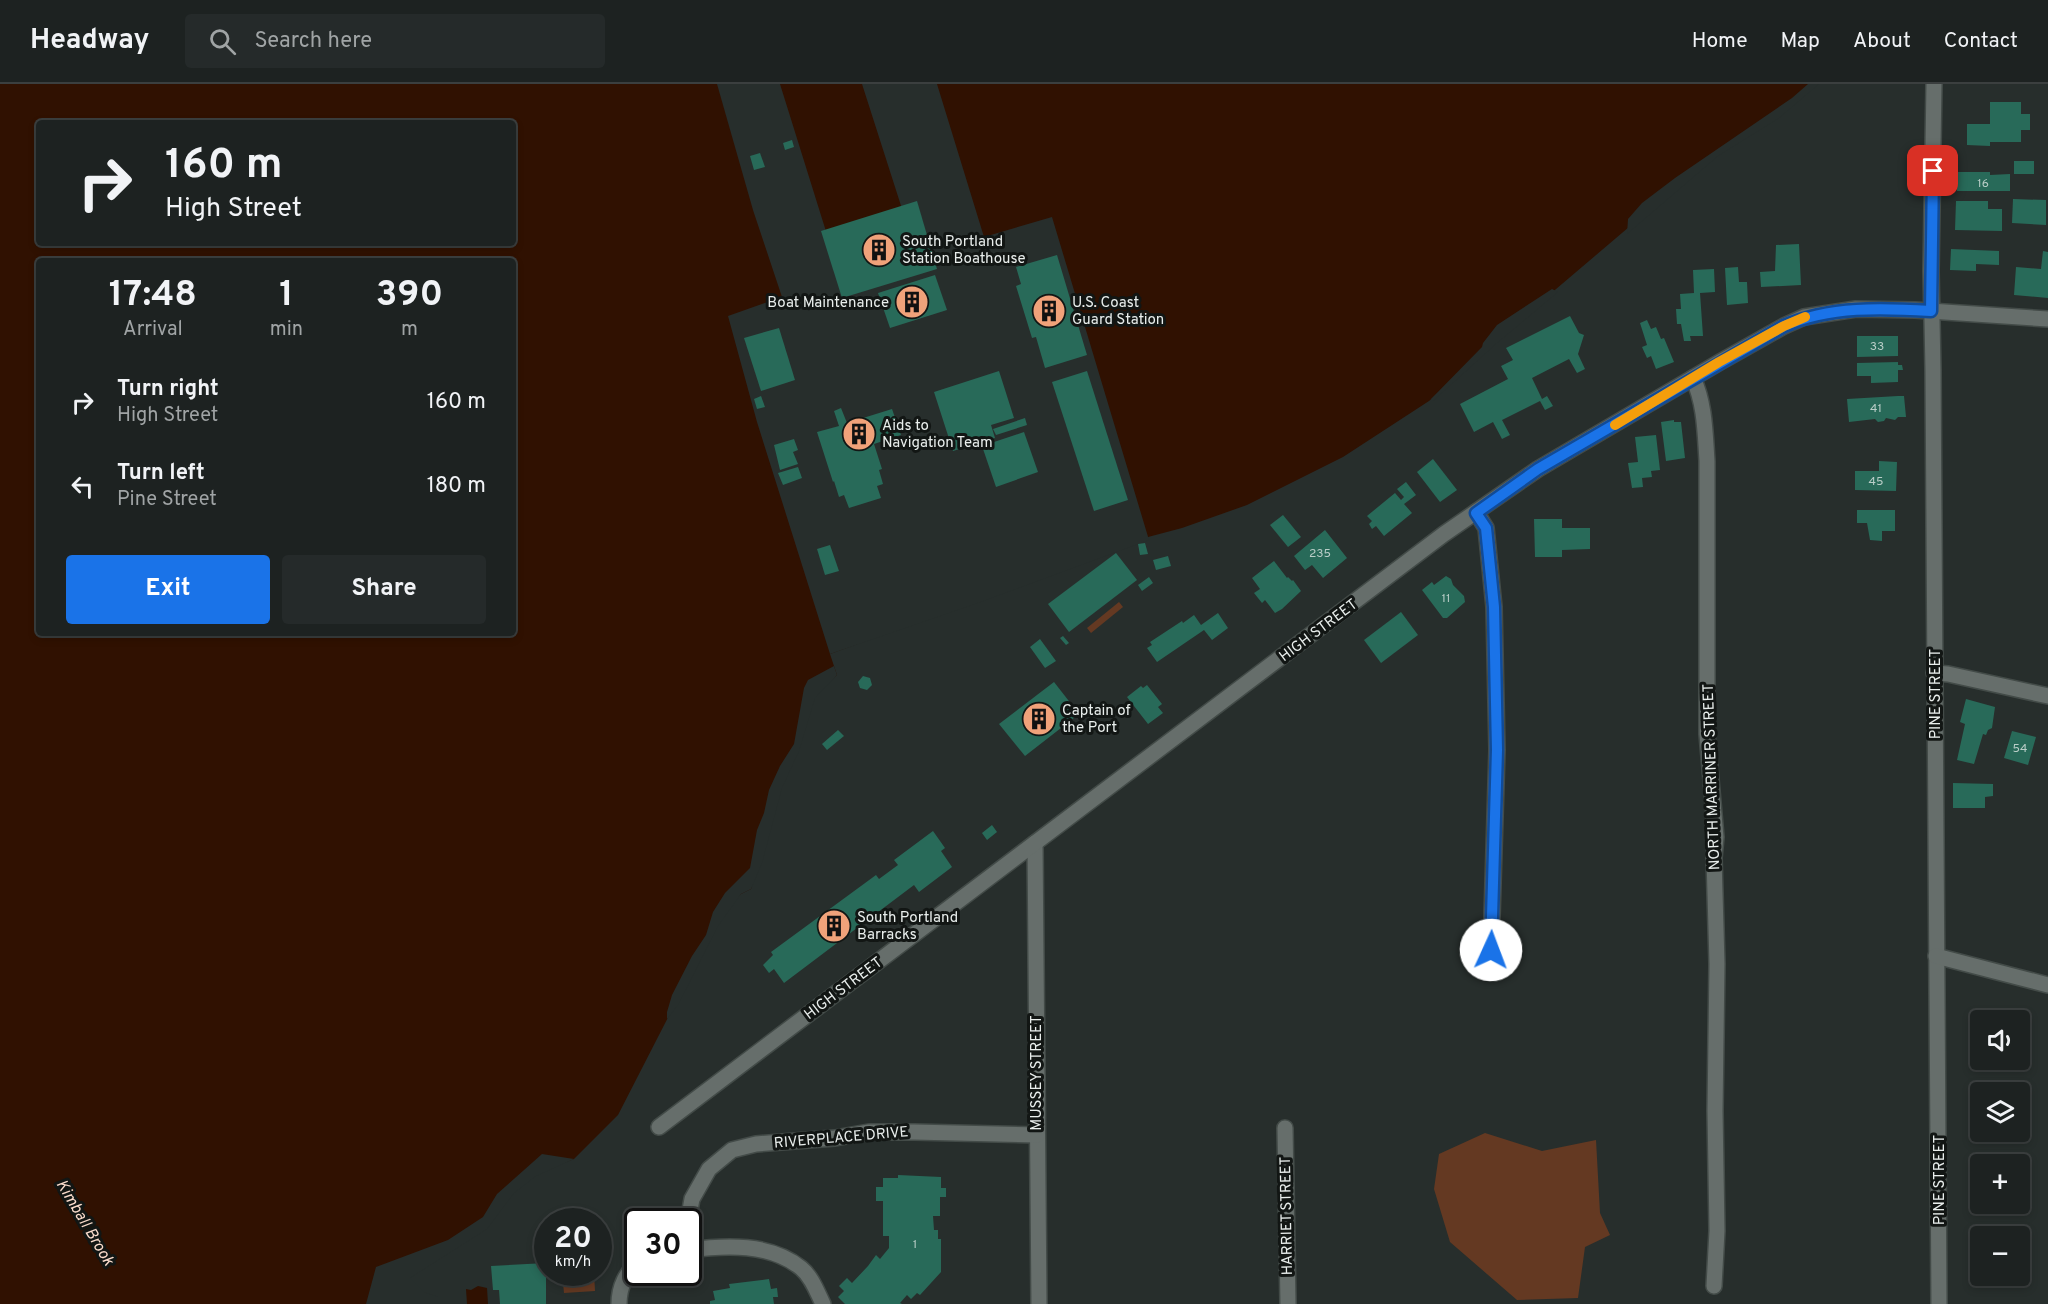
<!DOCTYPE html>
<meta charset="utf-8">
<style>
:root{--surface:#1d2221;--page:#252a2a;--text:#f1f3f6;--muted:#a0a4a5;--line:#3b3f3f;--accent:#1a73e8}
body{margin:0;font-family:Overpass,sans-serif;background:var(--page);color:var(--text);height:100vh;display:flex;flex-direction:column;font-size:22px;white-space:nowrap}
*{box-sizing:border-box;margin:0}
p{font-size:20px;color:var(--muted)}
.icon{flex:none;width:33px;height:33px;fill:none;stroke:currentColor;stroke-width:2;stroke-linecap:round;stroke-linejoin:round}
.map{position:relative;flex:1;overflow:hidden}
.sheet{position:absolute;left:36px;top:174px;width:480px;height:378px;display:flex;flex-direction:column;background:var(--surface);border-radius:6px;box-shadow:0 3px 9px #0003,0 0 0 2px var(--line)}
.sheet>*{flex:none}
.guide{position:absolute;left:36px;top:36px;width:480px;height:126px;border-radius:6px;box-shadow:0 3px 9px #0003,0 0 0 2px var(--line);background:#1d2221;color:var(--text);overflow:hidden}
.tools{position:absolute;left:1970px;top:926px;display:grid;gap:12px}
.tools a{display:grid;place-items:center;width:60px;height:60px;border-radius:6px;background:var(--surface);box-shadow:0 3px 9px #0003,0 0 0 2px var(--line);font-size:30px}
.speed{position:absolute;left:534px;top:1124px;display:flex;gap:12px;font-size:30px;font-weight:700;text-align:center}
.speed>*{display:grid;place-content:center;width:78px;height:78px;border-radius:50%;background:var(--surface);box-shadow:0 3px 9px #0003,0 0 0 2px var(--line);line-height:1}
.speed small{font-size:15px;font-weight:400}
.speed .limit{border:3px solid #111;border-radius:9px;background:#fff;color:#111}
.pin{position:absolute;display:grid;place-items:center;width:51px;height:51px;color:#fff;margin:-26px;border-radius:12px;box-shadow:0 3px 9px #0006}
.me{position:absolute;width:66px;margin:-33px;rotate:2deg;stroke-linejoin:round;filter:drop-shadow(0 0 4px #0008)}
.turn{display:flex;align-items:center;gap:21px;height:126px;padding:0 30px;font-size:27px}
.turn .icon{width:78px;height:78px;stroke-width:2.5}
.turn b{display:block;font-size:42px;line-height:51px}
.eta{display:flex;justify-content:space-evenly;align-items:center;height:102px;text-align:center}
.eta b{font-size:36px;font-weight:700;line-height:42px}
.action{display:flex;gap:12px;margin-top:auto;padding:12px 30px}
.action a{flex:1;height:69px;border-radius:6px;background:var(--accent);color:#fff;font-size:24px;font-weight:700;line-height:69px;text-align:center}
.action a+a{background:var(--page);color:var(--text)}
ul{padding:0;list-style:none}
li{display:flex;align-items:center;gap:18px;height:84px;padding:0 30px}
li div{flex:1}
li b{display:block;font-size:22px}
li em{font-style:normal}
header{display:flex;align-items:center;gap:36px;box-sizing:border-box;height:84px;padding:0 30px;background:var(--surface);border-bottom:2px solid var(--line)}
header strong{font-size:28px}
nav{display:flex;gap:33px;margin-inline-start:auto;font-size:21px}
.search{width:420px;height:54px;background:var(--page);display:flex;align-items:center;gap:15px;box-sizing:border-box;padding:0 21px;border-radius:6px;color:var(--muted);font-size:22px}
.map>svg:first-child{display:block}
.green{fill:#643922}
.water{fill:#301101;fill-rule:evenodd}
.pier{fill:#272e2c}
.building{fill:#286a59}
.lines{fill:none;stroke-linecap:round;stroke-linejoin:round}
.minor-casing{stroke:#434b48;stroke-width:18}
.minor{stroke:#666e6b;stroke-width:15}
.route-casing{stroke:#114b97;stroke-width:15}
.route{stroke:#1a73e8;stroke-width:10}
.slow{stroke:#f59e0b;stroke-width:10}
.labels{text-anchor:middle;stroke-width:6;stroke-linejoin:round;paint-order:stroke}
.number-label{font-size:12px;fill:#b9cdc7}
.poi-label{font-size:15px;fill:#e9eeec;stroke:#121614;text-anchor:start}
.street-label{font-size:15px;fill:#e9eeec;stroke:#121614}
.water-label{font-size:16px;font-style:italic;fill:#fcddcd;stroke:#121614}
</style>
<header>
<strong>Headway</strong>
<div class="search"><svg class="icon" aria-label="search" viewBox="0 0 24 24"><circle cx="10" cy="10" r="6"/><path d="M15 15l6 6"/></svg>Search here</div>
<nav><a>Home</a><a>Map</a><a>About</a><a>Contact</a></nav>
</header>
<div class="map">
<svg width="2048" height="1220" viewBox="0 0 2048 1220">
<rect width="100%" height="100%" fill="#272e2c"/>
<g class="green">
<path d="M 1119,518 L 1123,523 L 1091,549 L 1087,544 Z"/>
<path d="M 1485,1049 L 1542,1067 L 1596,1056 L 1600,1129 L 1610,1151 L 1585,1163 L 1578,1214 L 1517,1216 L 1450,1158 L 1434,1105 L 1439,1070 Z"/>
<path d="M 562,1188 L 594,1188 L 595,1207 L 564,1209 Z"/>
</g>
<g class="water">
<path d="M 0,0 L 1816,0 L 1716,69 L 1495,257 L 1429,317 L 1343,373 L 1247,421 L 1182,444 L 1148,453 L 830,570 L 837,591 L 813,612 L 781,698 L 751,805 L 741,810 L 729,821 L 699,873 L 618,1031 L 574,1075 L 534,1090 L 512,1107 L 485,1142 L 406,1193 L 435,1220 L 0,1220 ZM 39,39 L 513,39 L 513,159 L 39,159 ZM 39,177 L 513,177 L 513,549 L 39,549 Z"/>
<path d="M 478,1202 L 487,1204 L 488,1220 L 467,1220 L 466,1205 L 471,1206 Z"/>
</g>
<g class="pier">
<path d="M 717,0 L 780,0 L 844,205 L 920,181 L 862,0 L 937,0 L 984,153 L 1052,133 L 1149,456 L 975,520 L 830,570 L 757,338 L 728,232 L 782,213 L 753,126 Z"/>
<path d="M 1808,0 L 1819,0 L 1779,34 L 1718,72 L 1627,150 L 1628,135 L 1642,119 L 1675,94 L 1792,14 Z"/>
<path d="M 1552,205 L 1558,208 L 1497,259 L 1433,317 L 1431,315 L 1482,263 L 1483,259 L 1497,241 Z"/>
<path d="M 834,582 L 837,591 L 815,614 L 799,667 L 782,704 L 762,779 L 751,805 L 741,810 L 718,842 L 678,921 L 667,935 L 667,928 L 672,911 L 692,872 L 706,851 L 713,828 L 725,809 L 750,784 L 757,746 L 764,729 L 769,706 L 780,682 L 794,660 L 804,604 L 808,596 Z"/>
<path d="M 542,1070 L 574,1075 L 536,1092 L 514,1109 L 487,1145 L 410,1194 L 424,1208 L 438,1213 L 438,1220 L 366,1220 L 376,1183 L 448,1156 L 483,1133 L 497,1110 Z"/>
</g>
<g class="building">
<path d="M 1990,18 L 2021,18 L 2021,30 L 2030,30 L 2030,46 L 2021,46 L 2021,58 L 1990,58 L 1990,62 L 1967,61 L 1967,40 L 1990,40 Z"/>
<path d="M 792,56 L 794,63 L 785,66 L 783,59 Z"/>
<path d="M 760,69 L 765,83 L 754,86 L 750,72 Z"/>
<rect x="2014" y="77" width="20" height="13"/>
<path d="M 1957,88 L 1990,88 L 1990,91 L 2010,90 L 2010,107 L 1957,107 Z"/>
<path d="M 2013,115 L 2046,116 L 2046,141 L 2012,139 Z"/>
<path d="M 917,117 L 937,185 L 842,214 L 821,147 Z"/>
<path d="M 1956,117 L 1988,117 L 1988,125 L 2002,125 L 2002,147 L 1955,146 Z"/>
<path d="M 1799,160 L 1801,201 L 1761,203 L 1760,188 L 1775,187 L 1776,161 Z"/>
<path d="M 1951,165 L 1999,167 L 1999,181 L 1976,180 L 1976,187 L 1950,186 Z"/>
<path d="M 2043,167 L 2048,168 L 2048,214 L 2014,211 L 2016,183 L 2041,185 Z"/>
<path d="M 1057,171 L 1087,271 L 1045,284 L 1036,253 L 1032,254 L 1016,202 L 1021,200 L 1016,183 Z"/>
<path d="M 1738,183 L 1739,198 L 1747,198 L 1748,219 L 1727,221 L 1725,184 Z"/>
<path d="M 1714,185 L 1715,208 L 1700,209 L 1703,252 L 1690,252 L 1691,257 L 1684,257 L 1681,240 L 1677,240 L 1676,225 L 1681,225 L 1680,210 L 1694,209 L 1693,186 Z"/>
<path d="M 935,191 L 947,226 L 890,244 L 878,209 Z"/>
<path d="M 1570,232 L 1579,249 L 1584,251 L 1578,270 L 1585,285 L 1577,289 L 1569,275 L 1532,294 L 1542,315 L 1547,312 L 1553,322 L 1545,326 L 1540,317 L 1502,336 L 1510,351 L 1502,355 L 1493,338 L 1474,348 L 1460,320 L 1508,295 L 1501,282 L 1513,276 L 1506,264 Z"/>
<path d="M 1647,236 L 1651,245 L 1656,243 L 1661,255 L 1664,254 L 1674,278 L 1656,285 L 1651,272 L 1647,274 L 1642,263 L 1647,261 L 1640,239 Z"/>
<path d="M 779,244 L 795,296 L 761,307 L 744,254 Z"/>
<path d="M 1857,252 L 1898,252 L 1898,272 L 1857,273 Z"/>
<path d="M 1898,278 L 1898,281 L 1902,281 L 1903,286 L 1898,286 L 1898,298 L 1871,299 L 1871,292 L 1857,292 L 1857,279 Z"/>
<path d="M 999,287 L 1014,334 L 991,341 L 995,354 L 953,367 L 934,308 Z"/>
<path d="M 1087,287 L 1128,416 L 1094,427 L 1052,298 Z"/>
<path d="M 761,312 L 765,323 L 757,325 L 754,315 Z"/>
<path d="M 1898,312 L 1904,312 L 1906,333 L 1898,333 L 1895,336 L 1886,334 L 1884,337 L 1878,338 L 1875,335 L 1849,338 L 1847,315 Z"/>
<path d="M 841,324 L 847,339 L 892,325 L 901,351 L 874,360 L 882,385 L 879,386 L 883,400 L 877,402 L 881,414 L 849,424 L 844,411 L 839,413 L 834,397 L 833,398 L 817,348 L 839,342 L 834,327 Z"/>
<path d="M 1025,334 L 1027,341 L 996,351 L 993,345 Z"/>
<path d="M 1674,336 L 1674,338 L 1681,338 L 1685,374 L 1666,377 L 1661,338 Z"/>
<path d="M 1024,348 L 1038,388 L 996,403 L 982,362 Z"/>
<path d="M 1656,351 L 1660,386 L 1651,387 L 1652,393 L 1642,394 L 1643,403 L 1632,404 L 1628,379 L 1638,378 L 1635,353 Z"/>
<path d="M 794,355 L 798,366 L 793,368 L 798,380 L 780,386 L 774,361 Z"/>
<path d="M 1433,375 L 1457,406 L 1440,418 L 1417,388 Z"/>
<path d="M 1879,377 L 1897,378 L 1896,407 L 1855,406 L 1855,387 L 1879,387 Z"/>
<path d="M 798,383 L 802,394 L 783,401 L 778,389 Z"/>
<path d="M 1406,398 L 1416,411 L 1404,420 L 1412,429 L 1384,452 L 1376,442 L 1372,445 L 1369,440 L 1372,437 L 1367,432 L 1395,409 L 1401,416 L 1404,413 L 1397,405 Z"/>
<path d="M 1857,426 L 1895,426 L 1895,447 L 1882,447 L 1882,457 L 1870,456 L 1867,439 L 1857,439 Z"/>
<path d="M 1283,431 L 1301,453 L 1288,463 L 1270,441 Z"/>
<path d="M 1534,435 L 1562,435 L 1562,444 L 1590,444 L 1590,465 L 1562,466 L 1562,473 L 1535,473 Z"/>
<path d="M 1325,446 L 1347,474 L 1323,494 L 1312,481 L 1305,486 L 1294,472 Z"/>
<path d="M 1145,459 L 1148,470 L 1140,471 L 1138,460 Z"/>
<path d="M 830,461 L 839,487 L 825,491 L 817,465 Z"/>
<path d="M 1116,469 L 1137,496 L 1069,548 L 1048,520 Z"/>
<path d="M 1168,472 L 1171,482 L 1156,486 L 1153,476 Z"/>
<path d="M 1274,477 L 1287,494 L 1288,493 L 1292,497 L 1293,496 L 1301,507 L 1282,525 L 1275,529 L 1265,516 L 1262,519 L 1254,509 L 1260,505 L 1252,494 Z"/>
<path d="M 1446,492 L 1451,495 L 1453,501 L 1464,512 L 1465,518 L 1447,534 L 1443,534 L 1422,506 L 1432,498 L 1434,501 Z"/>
<path d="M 1149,493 L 1153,499 L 1142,507 L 1138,501 Z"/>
<path d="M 1401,528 L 1418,551 L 1381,579 L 1364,556 Z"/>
<path d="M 1218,529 L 1228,544 L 1212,556 L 1204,546 L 1157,578 L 1147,564 L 1152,561 L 1150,558 L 1182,537 L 1183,539 L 1194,531 L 1201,541 Z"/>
<path d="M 1063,552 L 1069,559 L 1066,561 L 1060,554 Z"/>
<path d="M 1040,555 L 1056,577 L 1045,584 L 1030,563 Z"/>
<path d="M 863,592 L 870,594 L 872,601 L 867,606 L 860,604 L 858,598 Z"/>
<path d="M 1054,598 L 1079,630 L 1025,672 L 999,640 Z"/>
<path d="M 1147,601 L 1162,620 L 1158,623 L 1163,629 L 1148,640 L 1127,613 L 1141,602 L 1143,604 Z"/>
<path d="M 1966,615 L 1995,623 L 1992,644 L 1988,646 L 1986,651 L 1983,650 L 1974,680 L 1957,676 L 1965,640 L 1960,638 Z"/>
<path d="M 838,646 L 844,652 L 827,666 L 822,660 Z"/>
<path d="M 2012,647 L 2036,653 L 2028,681 L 2004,674 Z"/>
<path d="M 1953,699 L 1993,700 L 1993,712 L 1985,713 L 1985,724 L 1953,724 Z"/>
<path d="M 992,741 L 997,748 L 987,756 L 982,749 Z"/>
<path d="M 933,747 L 945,764 L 941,767 L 952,783 L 919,808 L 914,801 L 784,899 L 774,885 L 769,889 L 763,881 L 773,871 L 771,868 L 876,791 L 879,795 L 898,781 L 894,776 Z"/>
<path d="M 898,1091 L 941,1093 L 941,1104 L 946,1104 L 946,1113 L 940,1113 L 940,1132 L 933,1132 L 934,1146 L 938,1146 L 938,1155 L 941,1155 L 941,1188 L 920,1211 L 917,1209 L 911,1215 L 907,1211 L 900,1219 L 902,1220 L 845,1220 L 838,1213 L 844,1207 L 839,1202 L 847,1194 L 852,1199 L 868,1182 L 876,1171 L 880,1175 L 889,1164 L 889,1152 L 883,1152 L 883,1117 L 876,1117 L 876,1103 L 883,1103 L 883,1094 L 898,1094 Z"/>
<path d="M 546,1179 L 546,1220 L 500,1220 L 499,1206 L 493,1206 L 491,1182 Z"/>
<path d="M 769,1195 L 771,1205 L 777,1204 L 778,1213 L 773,1213 L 774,1220 L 710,1220 L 710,1217 L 715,1216 L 713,1207 L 730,1204 L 729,1200 Z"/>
</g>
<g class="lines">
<defs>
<g id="minor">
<path d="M 1934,0 L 1931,187 L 1933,286 L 1939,1220"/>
<path d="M 1693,294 C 1705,320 1705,348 1707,377 L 1707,650 L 1716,753 L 1714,774 L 1717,880 L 1715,1027 L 1717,1147 L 1714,1202"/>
<path d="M 1476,428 L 1486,444 L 1494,523 L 1497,666 L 1491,866"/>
<path d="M 1934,589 L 1948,590 L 2048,612"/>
<path d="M 1035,759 L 1039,1220"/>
<path d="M 1936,872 L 2048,901"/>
<path d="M 659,1043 L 1444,450 L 1538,385 L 1720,278 L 1784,242 L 1804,233 L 1856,225 L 1915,226 L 2048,235"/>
<path d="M 1285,1044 L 1288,1220"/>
<path d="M 688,1137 L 692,1115 L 709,1085 L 732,1066 L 756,1060 L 835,1054 L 869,1048 L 914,1048 L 1037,1051"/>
<path d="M 688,1166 C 726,1161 770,1159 801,1184 C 812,1193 817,1208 823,1220"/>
<path d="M 619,1220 C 619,1202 626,1190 638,1177"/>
</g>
</defs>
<use href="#minor" class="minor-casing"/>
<use href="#minor" class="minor"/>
</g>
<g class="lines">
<defs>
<path id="route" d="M 1491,866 L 1497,666 L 1494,523 L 1486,444 L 1476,429 L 1538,385 L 1784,242 C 1830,222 1882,224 1931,227 L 1933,87"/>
</defs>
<use href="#route" class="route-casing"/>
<use href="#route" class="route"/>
<path class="slow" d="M 1615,341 L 1719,278 L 1784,242 L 1805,233"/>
</g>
<defs>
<symbol id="building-disc" viewBox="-11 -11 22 22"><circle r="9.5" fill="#f0a27a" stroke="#121614"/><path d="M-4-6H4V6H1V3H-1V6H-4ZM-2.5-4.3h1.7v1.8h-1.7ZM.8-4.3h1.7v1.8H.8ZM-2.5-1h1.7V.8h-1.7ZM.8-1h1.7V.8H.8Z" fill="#111"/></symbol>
</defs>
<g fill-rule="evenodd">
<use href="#building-disc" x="860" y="147" width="38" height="38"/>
<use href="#building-disc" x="893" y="199" width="38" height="38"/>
<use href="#building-disc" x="1030" y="208" width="38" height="38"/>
<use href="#building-disc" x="840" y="331" width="38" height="38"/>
<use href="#building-disc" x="1020" y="616" width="38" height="38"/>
<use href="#building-disc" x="815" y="823" width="38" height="38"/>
</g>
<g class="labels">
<g class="number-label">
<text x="1983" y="103">16</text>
<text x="1877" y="266">33</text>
<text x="1876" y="328">41</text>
<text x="1876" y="401">45</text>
<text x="1320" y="473">235</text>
<text x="1446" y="518">11</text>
<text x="2020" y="668">54</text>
<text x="915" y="1164">1</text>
</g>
<g class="poi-label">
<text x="902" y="162">South Portland<tspan x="902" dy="17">Station Boathouse</tspan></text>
<text x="889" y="223" text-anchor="end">Boat Maintenance</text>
<text x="1072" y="223">U.S. Coast<tspan x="1072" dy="17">Guard Station</tspan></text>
<text x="882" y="346">Aids to<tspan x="882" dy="17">Navigation Team</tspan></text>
<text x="1062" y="631">Captain of<tspan x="1062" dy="17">the Port</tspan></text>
<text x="857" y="838">South Portland<tspan x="857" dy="17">Barracks</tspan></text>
</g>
<g class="street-label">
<text transform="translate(1318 546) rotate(-37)" y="5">HIGH STREET</text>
<text transform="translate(1935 610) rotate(-90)" y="5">PINE STREET</text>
<text transform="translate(1711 693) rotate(-92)" y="5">NORTH MARRINER STREET</text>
<text transform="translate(843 904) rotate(-37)" y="5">HIGH STREET</text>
<text transform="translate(1036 989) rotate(-90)" y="5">MUSSEY STREET</text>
<text transform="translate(841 1053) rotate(-5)" y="5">RIVERPLACE DRIVE</text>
<text transform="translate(1939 1096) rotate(-90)" y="5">PINE STREET</text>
<text transform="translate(1286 1132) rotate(-91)" y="5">HARRIET STREET</text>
</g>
<g class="water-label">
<text transform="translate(86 1138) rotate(59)" y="6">Kimball Brook</text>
</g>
</g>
</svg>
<div class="tools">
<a><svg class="icon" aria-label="sound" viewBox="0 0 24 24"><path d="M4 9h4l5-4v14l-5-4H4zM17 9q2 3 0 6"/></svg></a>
<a><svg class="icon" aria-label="layers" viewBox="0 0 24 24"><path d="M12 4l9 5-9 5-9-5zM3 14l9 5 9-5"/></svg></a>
<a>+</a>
<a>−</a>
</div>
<div class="speed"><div>20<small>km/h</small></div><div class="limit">30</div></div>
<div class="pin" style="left:1933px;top:87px;background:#d93025"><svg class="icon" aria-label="arrive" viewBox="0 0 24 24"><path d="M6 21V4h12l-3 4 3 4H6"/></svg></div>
<svg class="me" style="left:1491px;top:866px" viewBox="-20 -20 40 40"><circle r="19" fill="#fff"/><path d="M0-13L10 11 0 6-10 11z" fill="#1a73e8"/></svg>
<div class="guide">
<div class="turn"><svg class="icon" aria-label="right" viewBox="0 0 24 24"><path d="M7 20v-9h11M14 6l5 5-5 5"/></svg><div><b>160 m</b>High Street</div></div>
</div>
<section class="sheet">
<div class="eta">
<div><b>17:48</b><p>Arrival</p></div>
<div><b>1</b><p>min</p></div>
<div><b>390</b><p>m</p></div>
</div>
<ul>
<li><svg class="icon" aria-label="right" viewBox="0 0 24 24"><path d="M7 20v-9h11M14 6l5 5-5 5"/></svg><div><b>Turn right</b><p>High Street</p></div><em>160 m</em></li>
<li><svg class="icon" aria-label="left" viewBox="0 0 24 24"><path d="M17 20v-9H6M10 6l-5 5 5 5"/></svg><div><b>Turn left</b><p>Pine Street</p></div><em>180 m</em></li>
</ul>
<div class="action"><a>Exit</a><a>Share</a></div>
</section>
</div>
